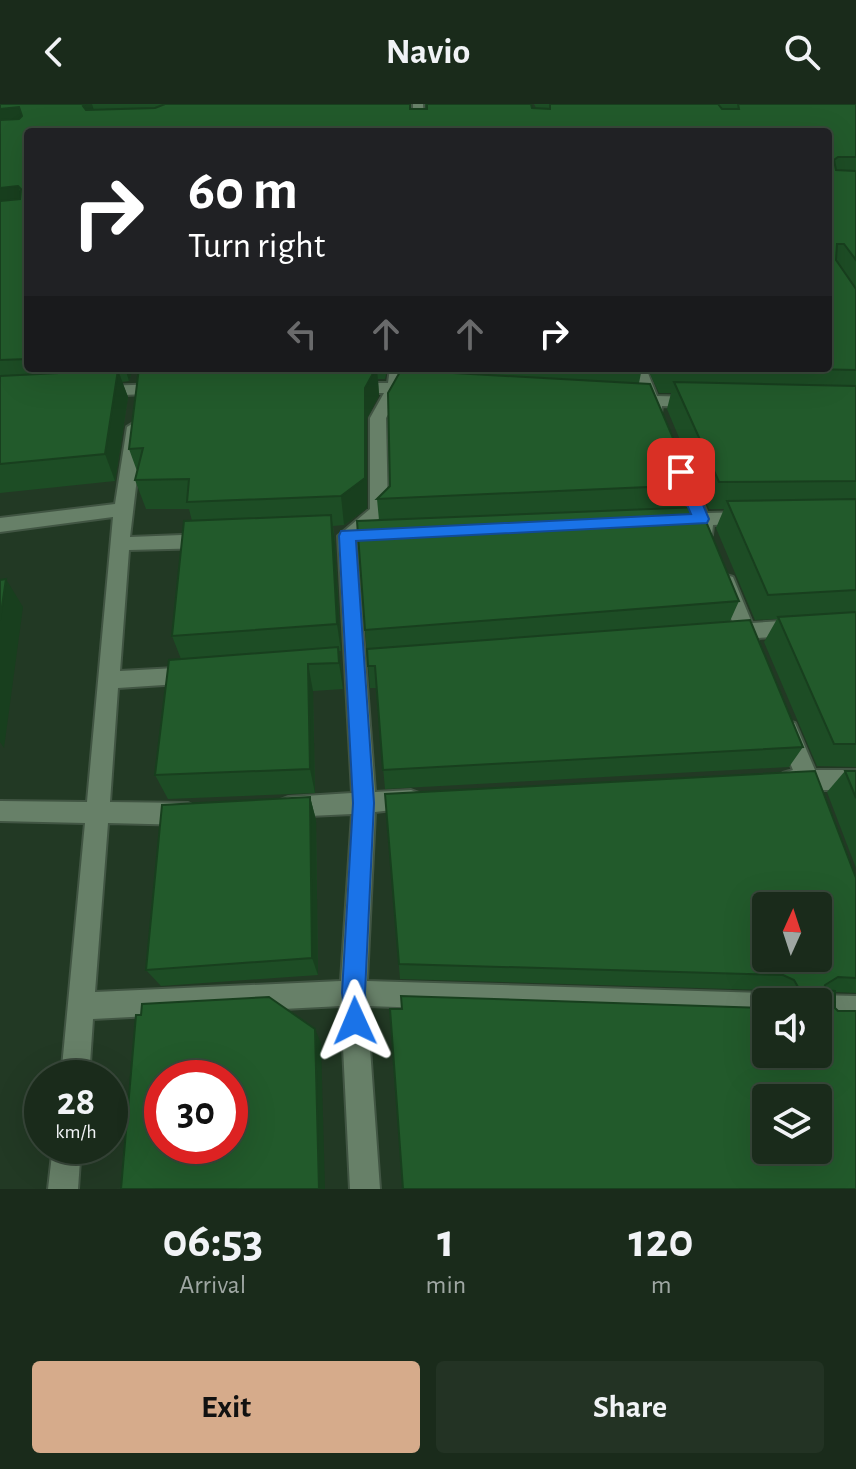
<!DOCTYPE html>
<style>
:root{--surface:#1a2b1b;--page:#233324;--text:#f1f3f6;--muted:#9fa7a3;--line:#38473a;--accent:#d6ab8b}
body{margin:0;font-family:"Alegreya Sans",sans-serif;background:var(--page);color:var(--text);height:100vh;display:flex;flex-direction:column;font-size:30px;white-space:nowrap}
*{box-sizing:border-box;margin:0}
p{font-size:26px;color:var(--muted)}
.icon{flex:none;width:44px;height:44px;fill:none;stroke:currentColor;stroke-width:2;stroke-linecap:round;stroke-linejoin:round}
.map{position:relative;height:1085px;overflow:hidden}
.sheet{display:flex;flex-direction:column;background:var(--surface);flex:1}
.sheet>*{flex:none}
.top-card{position:absolute;left:24px;top:24px;width:808px;height:244px;border-radius:8px;box-shadow:0 8px 32px #0002,0 0 0 2px var(--line);background:#202124;color:#fff;overflow:hidden}
.needle{width:52px;rotate:3deg}
.fabs{position:absolute;left:752px;top:788px;display:grid;gap:16px}
.fabs a{display:grid;place-items:center;width:80px;height:80px;border-radius:8px;background:var(--surface);box-shadow:0 8px 32px #0002,0 0 0 2px var(--line);font-size:40px}
.speed{position:absolute;left:24px;top:956px;display:flex;gap:16px;font-size:40px;font-weight:700;text-align:center}
.speed>*{display:grid;place-content:center;width:104px;height:104px;border-radius:50%;background:var(--surface);box-shadow:0 8px 32px #0002,0 0 0 2px var(--line);line-height:1}
.speed small{font-size:20px;font-weight:400}
.speed .limit{border:12px solid #d22;background:#fff;color:#111}
.pin{position:absolute;display:grid;place-items:center;width:68px;height:68px;color:#fff;margin:-34px;border-radius:16px;box-shadow:0 4px 12px #0006}
.me{position:absolute;width:88px;margin:-44px;rotate:359deg;stroke-linejoin:round;filter:drop-shadow(0 0 6px #0008)}
.turn{display:flex;align-items:center;gap:28px;height:168px;padding:0 32px;font-size:36px}
.turn .icon{width:104px;height:104px;stroke-width:2.5}
.turn b{display:block;font-size:56px;line-height:68px}
.lanes{display:flex;align-items:center;height:76px;padding:0 32px;background:#0003;justify-content:center;gap:40px;direction:ltr}
.lanes .off{opacity:.35}
.eta{display:flex;justify-content:space-evenly;align-items:center;height:136px;text-align:center}
.eta b{font-size:48px;font-weight:600;line-height:56px}
.action{display:flex;gap:16px;margin-top:auto;padding:16px 32px}
.action a{flex:1;height:92px;border-radius:8px;background:var(--accent);color:#111;font-size:32px;font-weight:600;line-height:92px;text-align:center}
.action a+a{background:var(--page);color:var(--text)}
header{display:flex;justify-content:space-between;align-items:center;height:104px;padding:0 32px;background:var(--surface);font-size:36px;font-weight:600}
.map>svg:first-child{display:block}
.lines{fill:none;stroke-linecap:round;stroke-linejoin:round}
.street-casing{stroke:#415543;stroke-width:4}
.street{fill:#678068;fill-rule:evenodd}
.wall{fill:#1d4d25}
.shaded-wall{fill:#183f1e}
.building{fill:#225a2b;stroke:#183f1e;stroke-width:2;fill-rule:evenodd}
.route{fill:#1a73e8;stroke:#114b97;stroke-width:2}
</style>
<header><svg class="icon" aria-label="back" viewBox="0 0 24 24"><path d="M15 5l-7 7 7 7"/></svg>Navio<svg class="icon" aria-label="search" viewBox="0 0 24 24"><circle cx="10" cy="10" r="6"/><path d="M15 15l6 6"/></svg></header>
<div class="map">
<svg width="856" height="1085" viewBox="0 0 856 1085">
<rect width="100%" height="100%" fill="#223924"/>
<g class="lines">
<defs>
<g id="street">
<path d="M 413,0 L 423,0 L 425,28 L 413,28 Z"/>
<path d="M 390,264 L 406,264 L 403,279 L 416,279 L 424,284 L 416,289 L 400,289 L 386,314 L 388,407 L 356,434 L 375,688 L 411,686 L 419,689 L 422,696 L 419,703 L 375,708 L 367,877 L 766,889 L 775,893 L 777,898 L 766,898 L 766,915 L 367,902 L 380,1085 L 350,1085 L 341,902 L 93,915 L 89,974 L 61,974 L 85,719 L 0,717 L 0,697 L 87,698 L 113,413 L 0,428 L 0,414 L 115,400 L 127,323 L 135,318 L 143,323 L 130,433 L 208,430 L 217,437 L 208,444 L 129,446 L 120,567 L 194,563 L 201,565 L 204,571 L 201,577 L 194,579 L 118,584 L 110,698 L 188,699 L 196,703 L 199,710 L 196,717 L 188,721 L 108,719 L 95,888 L 341,877 L 352,710 L 288,713 L 280,710 L 277,703 L 280,696 L 288,693 L 352,689 L 338,432 L 370,405 L 370,314 L 384,289 L 352,289 L 344,284 L 352,279 L 388,279 Z"/>
<path d="M 630,264 L 646,264 L 657,292 L 695,293 L 703,298 L 695,303 L 662,302 L 661,309 L 649,309 L 646,302 L 626,300 L 626,292 L 641,291 Z"/>
<path d="M 164,280 L 172,285 L 170,289 L 100,292 L 92,287 L 100,282 Z"/>
<path d="M 679,358 L 688,364 L 707,409 L 748,408 L 757,414 L 754,419 L 713,421 L 712,431 L 700,431 L 695,422 L 674,421 L 671,416 L 674,411 L 690,409 L 670,364 Z"/>
<path d="M 726,471 L 733,473 L 752,519 L 797,516 L 804,518 L 807,524 L 804,530 L 758,534 L 757,544 L 743,544 L 739,535 L 722,534 L 719,528 L 722,522 L 733,520 L 717,478 Z"/>
<path d="M 787,617 L 795,619 L 815,666 L 856,666 L 856,686 L 823,686 L 820,693 L 812,696 L 804,693 L 801,686 L 783,683 L 780,676 L 783,669 L 793,666 L 776,626 L 779,619 Z"/>
<path d="M 818,891 L 856,892 L 856,918 L 818,917 L 818,898 L 807,898 Z"/>
<path d="M 53,1042 L 81,1042 L 78,1085 L 48,1085 Z"/>
</g>
</defs>
<use href="#street" class="street-casing"/>
<use href="#street" class="street"/>
</g>
<g class="wall">
<path d="M 0,0 L 411,0 L 411,5 L 426,5 L 425,0 L 531,0 L 532,4 L 536,4 L 534,0 L 856,0 L 856,663 L 817,662 L 764,538 L 777,515 L 755,516 L 716,424 L 724,405 L 709,405 L 667,305 L 671,289 L 659,289 L 647,264 L 828,264 L 28,28 L 28,264 L 133,264 L 129,277 L 122,278 L 128,293 L 115,377 L 0,389 Z"/>
<path d="M 139,264 L 388,264 L 385,275 L 378,275 L 379,291 L 367,314 L 367,404 L 344,421 L 333,422 L 335,440 L 341,547 L 339,547 L 343,585 L 313,587 L 315,689 L 168,695 L 155,671 L 181,555 L 172,532 L 192,417 L 189,405 L 146,405 L 135,376 L 137,367 L 129,345 Z"/>
<path d="M 406,264 L 642,264 L 639,279 L 693,381 L 685,404 L 739,497 L 730,517 L 803,643 L 789,663 L 385,685 L 376,584 L 370,584 L 365,526 L 379,416 L 377,395 L 390,382 Z"/>
<path d="M 845,667 L 856,667 L 856,764 L 827,688 Z"/>
<path d="M 385,690 L 856,774 L 856,889 L 835,888 L 766,950 L 818,898 L 773,898 L 778,894 L 776,890 L 766,886 L 400,875 Z"/>
<path d="M 310,693 L 316,716 L 318,871 L 161,882 L 146,866 Z"/>
</g>
<g class="shaded-wall">
<path d="M 86,0 L 92,0 L 99,22 L 83,2 Z"/>
<path d="M 19,3 L 28,28 L 0,31 L 0,5 Z"/>
<path d="M 18,82 L 28,108 L 0,111 L 0,84 Z"/>
<path d="M 125,264 L 133,264 L 129,277 Z"/>
<path d="M 376,264 L 377,264 L 379,291 L 367,314 L 367,404 L 344,421 L 341,392 L 365,284 Z"/>
<path d="M 118,266 L 128,293 L 115,377 L 105,350 Z"/>
<path d="M 331,411 L 335,440 L 341,547 L 337,520 Z"/>
<path d="M 6,475 L 23,503 L 4,644 L 0,638 L 0,516 Z"/>
<path d="M 338,543 L 342,570 L 343,585 L 339,559 Z"/>
<path d="M 308,560 L 313,587 L 315,689 L 310,665 Z"/>
<path d="M 310,693 L 316,716 L 318,871 L 312,854 Z"/>
<path d="M 315,925 L 321,939 L 325,1085 L 319,1085 Z"/>
</g>
<g class="building">
<path d="M 0,0 L 86,0 L 83,2 L 86,6 L 155,4 L 165,0 L 410,0 L 410,5 L 427,5 L 427,0 L 531,0 L 532,4 L 550,5 L 550,0 L 718,0 L 722,5 L 739,5 L 738,0 L 856,0 L 856,53 L 838,53 L 834,56 L 836,66 L 856,67 L 856,156 L 844,140 L 837,140 L 836,156 L 856,185 L 856,266 L 756,264 L 828,264 L 828,28 L 28,28 L 28,255 L 0,256 L 0,97 L 20,95 L 21,85 L 18,82 L 0,84 L 0,16 L 19,15 L 22,12 L 19,3 L 0,5 Z"/>
<path d="M 139,264 L 376,264 L 365,284 L 365,374 L 341,392 L 187,398 L 189,375 L 135,376 L 143,344 L 129,345 Z"/>
<path d="M 118,266 L 105,350 L 0,360 L 0,272 Z"/>
<path d="M 401,266 L 650,280 L 693,381 L 377,395 L 390,382 L 388,289 Z"/>
<path d="M 674,278 L 856,282 L 856,377 L 719,378 Z"/>
<path d="M 856,395 L 856,486 L 768,491 L 727,397 Z"/>
<path d="M 700,403 L 739,497 L 365,526 L 357,417 Z"/>
<path d="M 331,411 L 337,520 L 172,532 L 184,417 Z"/>
<path d="M 6,475 L 0,516 L 0,476 Z"/>
<path d="M 856,508 L 856,640 L 834,640 L 778,513 Z"/>
<path d="M 750,516 L 803,643 L 383,666 L 375,562 L 368,562 L 367,545 Z"/>
<path d="M 338,543 L 339,559 L 308,560 L 310,665 L 155,671 L 169,556 Z"/>
<path d="M 815,667 L 856,774 L 856,874 L 838,873 L 825,881 L 824,886 L 835,887 L 835,904 L 838,907 L 856,907 L 856,1085 L 403,1085 L 390,905 L 402,905 L 401,892 L 766,904 L 766,950 L 818,950 L 818,898 L 787,898 L 787,887 L 795,887 L 798,883 L 794,876 L 783,871 L 399,860 L 385,690 ZM 766,802 L 818,802 L 818,854 L 766,854 ZM 766,994 L 818,994 L 818,1046 L 766,1046 Z"/>
<path d="M 845,667 L 856,667 L 856,694 Z"/>
<path d="M 310,693 L 312,854 L 146,866 L 162,701 Z"/>
<path d="M 269,893 L 315,925 L 319,1085 L 121,1085 L 136,911 L 141,911 L 142,900 ZM 162,974 L 230,974 L 230,1042 L 162,1042 Z"/>
</g>
<path class="route" d="M 681,362 L 689,368 L 709,415 L 707,419 L 356,437 L 374,699 L 365,889 L 367,917 L 363,925 L 355,929 L 347,925 L 342,889 L 353,699 L 339,432 L 341,427 L 691,410 L 673,368 Z"/>
</svg>
<div class="fabs">
<a><svg class="needle" viewBox="-14 -14 28 28"><path d="M0-13l5 13h-10z" fill="#e53935"/><path d="M0 13l5-13h-10z" fill="#9fa7a3"/></svg></a>
<a><svg class="icon" aria-label="sound" viewBox="0 0 24 24"><path d="M4 9h4l5-4v14l-5-4H4zM17 9q2 3 0 6"/></svg></a>
<a><svg class="icon" aria-label="layers" viewBox="0 0 24 24"><path d="M12 4l9 5-9 5-9-5zM3 14l9 5 9-5"/></svg></a>
</div>
<div class="speed"><div>28<small>km/h</small></div><div class="limit">30</div></div>
<div class="pin" style="left:681px;top:368px;background:#d93025"><svg class="icon" aria-label="arrive" viewBox="0 0 24 24"><path d="M6 21V4h12l-3 4 3 4H6"/></svg></div>
<svg class="me" style="left:355px;top:917px" viewBox="-20 -20 40 40"><path d="M0-17L14 15 0 8-14 15z" fill="#1a73e8" stroke="#fff" stroke-width="4"/></svg>
<div class="top-card">
<div class="turn"><svg class="icon" aria-label="right" viewBox="0 0 24 24"><path d="M7 20v-9h11M14 6l5 5-5 5"/></svg><div><b>60 m</b>Turn right</div></div>
<div class="lanes"><svg class="icon off" aria-label="left" viewBox="0 0 24 24"><path d="M17 20v-9H6M10 6l-5 5 5 5"/></svg><svg class="icon off" aria-label="ahead" viewBox="0 0 24 24"><path d="M12 20V5M6 11l6-6 6 6"/></svg><svg class="icon off" aria-label="ahead" viewBox="0 0 24 24"><path d="M12 20V5M6 11l6-6 6 6"/></svg><svg class="icon" aria-label="right" viewBox="0 0 24 24"><path d="M7 20v-9h11M14 6l5 5-5 5"/></svg></div>
</div>
</div>
<section class="sheet">
<div class="eta">
<div><b>06:53</b><p>Arrival</p></div>
<div><b>1</b><p>min</p></div>
<div><b>120</b><p>m</p></div>
</div>
<div class="action"><a>Exit</a><a>Share</a></div>
</section>
